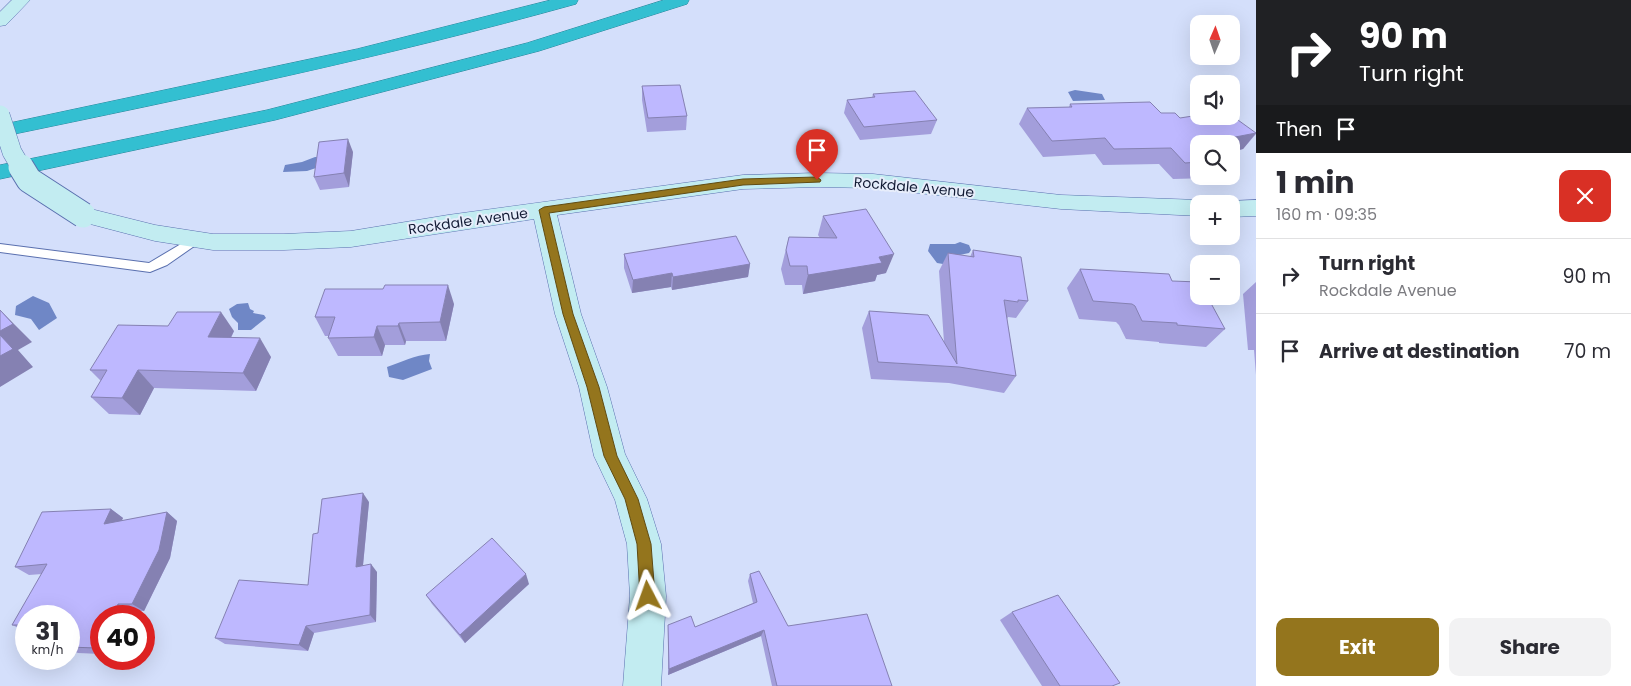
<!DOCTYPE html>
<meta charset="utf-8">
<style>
:root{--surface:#fff;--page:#f2f2f3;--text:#2b2b33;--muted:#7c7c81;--line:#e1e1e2;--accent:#94751d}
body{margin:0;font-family:Poppins,sans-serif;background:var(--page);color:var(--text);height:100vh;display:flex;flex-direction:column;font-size:19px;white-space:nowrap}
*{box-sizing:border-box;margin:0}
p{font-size:16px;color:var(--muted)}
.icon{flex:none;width:28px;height:28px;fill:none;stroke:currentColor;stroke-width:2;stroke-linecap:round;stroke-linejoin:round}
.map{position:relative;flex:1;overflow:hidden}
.side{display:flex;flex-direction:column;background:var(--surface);width:375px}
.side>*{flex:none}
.banner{background:#202124;color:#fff;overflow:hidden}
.needle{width:32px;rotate:2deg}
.controls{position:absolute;left:1190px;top:15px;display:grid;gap:10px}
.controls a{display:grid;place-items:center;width:50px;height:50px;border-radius:10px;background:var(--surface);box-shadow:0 5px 20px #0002;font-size:25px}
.speed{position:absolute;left:15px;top:605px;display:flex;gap:10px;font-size:25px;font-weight:700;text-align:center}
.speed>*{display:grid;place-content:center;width:65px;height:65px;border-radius:50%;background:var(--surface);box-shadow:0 5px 20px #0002;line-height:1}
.speed small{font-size:12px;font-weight:400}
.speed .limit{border:8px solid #d22;background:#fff;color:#111}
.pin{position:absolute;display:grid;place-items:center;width:42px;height:42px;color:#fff;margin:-51px -21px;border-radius:50% 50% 50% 0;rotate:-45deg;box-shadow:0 0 5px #0007}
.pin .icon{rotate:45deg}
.me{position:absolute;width:55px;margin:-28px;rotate:356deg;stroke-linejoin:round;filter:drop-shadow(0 0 4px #0008)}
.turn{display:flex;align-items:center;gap:18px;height:105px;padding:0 20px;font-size:22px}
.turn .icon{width:65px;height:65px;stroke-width:2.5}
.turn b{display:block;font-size:35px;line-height:42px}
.then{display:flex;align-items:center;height:48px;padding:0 20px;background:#0003;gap:10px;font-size:19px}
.round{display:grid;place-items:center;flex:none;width:52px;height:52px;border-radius:10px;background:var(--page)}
.summary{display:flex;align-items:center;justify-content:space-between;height:85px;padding:0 20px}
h1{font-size:30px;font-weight:700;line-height:38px}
.button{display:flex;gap:10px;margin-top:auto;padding:10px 20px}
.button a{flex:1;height:58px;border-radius:10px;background:var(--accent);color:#fff;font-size:20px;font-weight:700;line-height:58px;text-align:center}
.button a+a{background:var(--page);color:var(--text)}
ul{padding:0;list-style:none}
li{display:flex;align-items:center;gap:15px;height:75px;padding:0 20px;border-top:1px solid var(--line)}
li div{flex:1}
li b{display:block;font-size:19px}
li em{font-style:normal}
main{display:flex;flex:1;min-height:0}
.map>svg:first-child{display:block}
.water{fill:#6f87c6}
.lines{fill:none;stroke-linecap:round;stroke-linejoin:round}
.lane-casing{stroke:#5a70af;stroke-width:2}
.secondary-casing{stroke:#5a70af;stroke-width:1}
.highway-casing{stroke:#27869a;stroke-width:1}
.lane{fill:#fff;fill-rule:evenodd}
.secondary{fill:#c2ecf1;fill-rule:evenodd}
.highway{fill:#33bfd1;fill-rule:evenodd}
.secondary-bridge-far1-casing{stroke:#5a70af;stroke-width:20;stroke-linecap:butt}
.secondary-bridge-casing{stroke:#5a70af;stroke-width:27;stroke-linecap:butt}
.secondary-bridge-far1{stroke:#c2ecf1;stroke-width:19}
.secondary-bridge{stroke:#c2ecf1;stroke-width:25}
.wall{fill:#a39edb}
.shaded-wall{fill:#8581b2}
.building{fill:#beb8ff;stroke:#8581b2}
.route{fill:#94751d;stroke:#604c13}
.labels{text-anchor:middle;stroke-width:4;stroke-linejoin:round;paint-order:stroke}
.street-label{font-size:14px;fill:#121b34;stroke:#e7edfb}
</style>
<main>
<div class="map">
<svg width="1256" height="686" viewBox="0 0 1256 686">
<rect width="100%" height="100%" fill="#d4dffb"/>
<g class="water">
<path d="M 1075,90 L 1102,94 L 1105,100 L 1073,101 L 1068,92 Z"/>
<path d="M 315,157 L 321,157 L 319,167 L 307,171 L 283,172 L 285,165 L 302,162 Z"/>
<path d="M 960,242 L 969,245 L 971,250 L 969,253 L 950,257 L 943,264 L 937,263 L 928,251 L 930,244 L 955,244 Z"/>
<path d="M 33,296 L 49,303 L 57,318 L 39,330 L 31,319 L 15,315 L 16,306 Z"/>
<path d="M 248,303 L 250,309 L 254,311 L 253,313 L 264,315 L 266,318 L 251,330 L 238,330 L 238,323 L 232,317 L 229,309 L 237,304 Z"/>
<path d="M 430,354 L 429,361 L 432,369 L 403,380 L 389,377 L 387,367 C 402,362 415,355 430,354 Z"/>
</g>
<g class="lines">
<defs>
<path id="lane" d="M 196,235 L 200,236 L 202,239 L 200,242 L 167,265 L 150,272 L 0,252 L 0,244 L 149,263 Z"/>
<g id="secondary">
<path d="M 12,0 L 30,0 L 6,25 L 0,26 L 0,12 Z"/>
<path d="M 817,173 L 873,174 L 1061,195 L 1199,200 L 1208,204 L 1199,204 L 1199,216 L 1061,209 L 873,188 L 817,187 L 743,189 L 557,215 L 581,314 L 607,387 L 625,454 L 647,499 L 661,544 L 666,596 L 661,686 L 623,686 L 630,596 L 627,544 L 615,500 L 594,456 L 579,387 L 555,314 L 534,219 L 351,247 L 284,250 L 213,250 L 155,241 L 75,220 L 71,215 L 75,210 L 83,207 L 155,225 L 213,234 L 284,234 L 351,231 L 448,215 L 743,175 Z"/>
<path d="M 1256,200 L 1256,216 L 1231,217 L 1231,204 L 1223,204 L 1231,201 Z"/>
</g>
<g id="highway">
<path d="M 551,0 L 578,0 L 576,4 C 386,57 193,97 0,137 L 0,125 L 357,49 Z"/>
<path d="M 664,0 L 689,0 L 687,4 L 539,51 L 275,120 L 0,179 L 0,165 L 267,110 L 527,43 Z"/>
</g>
</defs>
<use href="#lane" class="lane-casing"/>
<use href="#secondary" class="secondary-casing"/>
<use href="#highway" class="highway-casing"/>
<use href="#lane" class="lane"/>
<use href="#secondary" class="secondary"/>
<use href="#highway" class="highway"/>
<defs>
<path id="secondary-bridge-far1" d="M 0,115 L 12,152 L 22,169"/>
<path id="secondary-bridge" d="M 21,167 L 29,180 L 83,215"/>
</defs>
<use href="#secondary-bridge-far1" class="secondary-bridge-far1-casing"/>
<use href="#secondary-bridge" class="secondary-bridge-casing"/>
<use href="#secondary-bridge-far1" class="secondary-bridge-far1"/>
<use href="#secondary-bridge" class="secondary-bridge"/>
</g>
<g class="wall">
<path d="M 642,86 L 687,116 L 686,130 L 647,132 L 642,100 Z"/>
<path d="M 873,94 L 937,120 L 931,134 L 860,140 L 844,113 L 847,100 L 872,98 Z"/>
<path d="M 1070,104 L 1161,113 L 1180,118 L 1256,133 L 1256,134 L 1243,149 L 1231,152 L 1231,144 L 1199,144 L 1199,176 L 1210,176 L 1209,178 L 1173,179 L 1159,164 L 1103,165 L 1095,154 L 1043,157 L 1019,124 L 1027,108 L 1069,107 Z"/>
<path d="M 353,152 L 349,187 L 320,190 L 314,177 Z"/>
<path d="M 823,216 L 886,273 L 877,275 L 875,281 L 803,294 L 802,285 L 785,285 L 781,269 L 789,237 L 820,238 L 818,235 Z"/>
<path d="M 973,250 L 1028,301 L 1016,318 L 1008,317 L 1007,319 L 1016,376 L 1004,393 L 949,383 L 871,379 L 862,328 L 869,311 L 944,342 L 939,271 L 948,253 L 970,257 Z"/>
<path d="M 624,254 L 750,264 L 748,277 L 672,290 L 671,287 L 632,293 L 624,268 Z"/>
<path d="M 1080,269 L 1172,281 L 1225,329 L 1206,347 L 1159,343 L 1159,342 L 1126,339 L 1119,325 L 1116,322 L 1079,319 L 1067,288 Z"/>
<path d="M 1256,282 L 1256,375 L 1254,350 L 1248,350 L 1243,294 Z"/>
<path d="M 454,304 L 446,341 L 406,341 L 405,345 L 385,345 L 382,356 L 338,356 L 328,338 L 329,336 L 325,336 L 315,317 Z"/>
<path d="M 234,331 L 231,338 L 271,357 L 256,391 L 154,388 L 140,415 L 109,414 L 91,397 L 101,381 L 90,370 Z"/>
<path d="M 369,502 L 363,566 L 377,572 L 376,622 L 314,633 L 308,651 L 225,644 L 215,638 L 308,585 L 318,533 Z"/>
<path d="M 111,509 L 123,518 L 121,521 L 167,512 L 177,521 L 170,558 L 144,611 L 131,611 L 101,616 L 101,654 L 78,653 L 69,649 L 69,616 L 26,616 L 26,631 L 12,625 L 42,574 L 29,575 L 15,567 Z"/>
<path d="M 750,574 L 788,626 L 892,686 L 772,686 L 761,636 L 668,675 L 668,625 L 695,627 L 753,603 L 748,581 Z"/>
<path d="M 529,584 L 465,643 L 432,604 L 426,595 Z"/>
<path d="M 1012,612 L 1113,686 L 1042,686 L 1000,620 Z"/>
</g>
<g class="shaded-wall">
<path d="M 1256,133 L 1243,149 L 1231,152 L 1231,144 L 1204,144 L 1204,143 Z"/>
<path d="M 348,139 L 353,152 L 349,187 L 344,173 Z"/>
<path d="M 894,254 L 886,273 L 877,275 L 875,281 L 803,294 L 808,275 L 879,257 Z"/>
<path d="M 750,264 L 748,277 L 672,290 L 673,277 Z"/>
<path d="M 672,273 L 671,287 L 632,293 L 633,280 Z"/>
<path d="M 448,285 L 454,304 L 446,341 L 440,322 Z"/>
<path d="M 0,310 L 32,342 L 18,350 L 33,367 L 0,387 Z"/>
<path d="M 221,312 L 234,331 L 222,355 L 208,337 Z"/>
<path d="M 399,323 L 406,341 L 405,345 L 398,326 Z"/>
<path d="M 377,326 L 385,345 L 382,356 L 374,337 Z"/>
<path d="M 260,338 L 271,357 L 256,391 L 243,373 Z"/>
<path d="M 138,370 L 154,388 L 140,415 L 122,398 Z"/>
<path d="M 363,493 L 369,502 L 362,575 L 356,567 Z"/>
<path d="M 111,509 L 123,518 L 116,533 L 104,524 Z"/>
<path d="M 167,512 L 177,521 L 170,558 L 144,611 L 132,604 Z"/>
<path d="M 371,564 L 377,572 L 376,622 L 370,615 Z"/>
<path d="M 526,574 L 529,584 L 465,643 L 460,635 Z"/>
<path d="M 118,604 L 131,611 L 128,616 L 112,616 Z"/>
<path d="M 306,626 L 314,633 L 308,651 L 299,645 Z"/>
<path d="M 764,630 L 761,636 L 668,675 L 669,669 Z"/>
<path d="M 101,638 L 101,651 L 96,648 Z"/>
</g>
<g class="building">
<path d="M 680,85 L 687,116 L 648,118 L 642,86 Z"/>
<path d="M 915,91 L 937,120 L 864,127 L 847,100 L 875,97 L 873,94 Z"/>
<path d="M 1150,102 L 1161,113 L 1175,113 L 1180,118 L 1199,115 L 1199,116 L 1231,116 L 1231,115 L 1256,133 L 1204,143 L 1205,144 L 1199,144 L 1199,162 L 1185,163 L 1171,148 L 1114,149 L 1105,138 L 1052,141 L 1027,108 L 1072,107 L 1070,104 Z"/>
<path d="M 348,139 L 344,173 L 314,177 L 319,142 Z"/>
<path d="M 866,209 L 894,254 L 879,257 L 882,263 L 808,275 L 807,266 L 790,266 L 786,250 L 789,237 L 837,238 L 823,216 Z"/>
<path d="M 736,236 L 750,264 L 673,277 L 672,273 L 633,280 L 624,254 Z"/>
<path d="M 973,250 L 1021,257 L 1028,301 L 1018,300 L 1018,302 L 1004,300 L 1016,376 L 959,367 L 878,362 L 869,311 L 928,315 L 957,364 L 948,253 L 974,257 Z"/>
<path d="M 1080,269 L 1169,274 L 1172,281 L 1199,282 L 1199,296 L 1207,296 L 1225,329 L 1177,325 L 1177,323 L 1142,321 L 1135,306 L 1132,304 L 1093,301 Z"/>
<path d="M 385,285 L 448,285 L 440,322 L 399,323 L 398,326 L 377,326 L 374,337 L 328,338 L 335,317 L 315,317 L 325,289 L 383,289 Z"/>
<path d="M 0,310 L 13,324 L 0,331 Z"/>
<path d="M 177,312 L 221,312 L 208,337 L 260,338 L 243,373 L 138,370 L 122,398 L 91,397 L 107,370 L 90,370 L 118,325 L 168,326 Z"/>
<path d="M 0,335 L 13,349 L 0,356 Z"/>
<path d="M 363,493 L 356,567 L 371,564 L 370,615 L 306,626 L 299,645 L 215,638 L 239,580 L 308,585 L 313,534 L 318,533 L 322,499 Z"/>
<path d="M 111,509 L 104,524 L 167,512 L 159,550 L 132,604 L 118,604 L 112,616 L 101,616 L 101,638 L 96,648 L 69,647 L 69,616 L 26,616 L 26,625 L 12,625 L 47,564 L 15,567 L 42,512 Z"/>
<path d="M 492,538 L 526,574 L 460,635 L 426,595 Z"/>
<path d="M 759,571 L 788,626 L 867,614 L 892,686 L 777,686 L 764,630 L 669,669 L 668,625 L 691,616 L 695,627 L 757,602 L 750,574 Z"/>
<path d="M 1058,595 L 1120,683 L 1112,686 L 1060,686 L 1012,612 Z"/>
</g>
<path class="route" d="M 817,177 L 821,180 L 820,182 L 743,185 L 549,213 L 573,314 L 599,387 L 617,456 L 638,499 L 651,544 L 655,596 L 653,601 L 648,604 L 642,601 L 640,596 L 637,544 L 625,499 L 604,456 L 587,387 L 563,314 L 539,210 L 544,207 L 743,179 Z"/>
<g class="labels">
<g class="street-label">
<text transform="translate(914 187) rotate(5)" y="5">Rockdale Avenue</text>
<text transform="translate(468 221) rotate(-8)" y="5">Rockdale Avenue</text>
</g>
</g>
</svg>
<div class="controls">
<a><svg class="needle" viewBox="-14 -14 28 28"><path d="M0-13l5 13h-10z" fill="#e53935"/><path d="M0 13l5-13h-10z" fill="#7c7c81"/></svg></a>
<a><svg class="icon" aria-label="sound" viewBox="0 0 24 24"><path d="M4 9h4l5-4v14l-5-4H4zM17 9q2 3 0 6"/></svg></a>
<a><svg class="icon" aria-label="search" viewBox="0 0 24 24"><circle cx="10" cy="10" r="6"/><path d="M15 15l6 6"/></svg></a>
<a>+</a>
<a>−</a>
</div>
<div class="speed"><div>31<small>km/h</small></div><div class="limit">40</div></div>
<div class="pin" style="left:817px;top:180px;background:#d93025"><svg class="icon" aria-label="arrive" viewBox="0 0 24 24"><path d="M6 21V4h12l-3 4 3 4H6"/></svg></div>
<svg class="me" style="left:648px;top:596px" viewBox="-20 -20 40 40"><path d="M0-17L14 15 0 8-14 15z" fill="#94751d" stroke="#fff" stroke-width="4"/></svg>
</div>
<section class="side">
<div class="banner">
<div class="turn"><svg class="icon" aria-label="right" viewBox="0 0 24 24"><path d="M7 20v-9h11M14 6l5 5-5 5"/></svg><div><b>90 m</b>Turn right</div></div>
<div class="then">Then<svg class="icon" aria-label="arrive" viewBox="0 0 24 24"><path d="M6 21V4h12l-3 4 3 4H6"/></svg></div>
</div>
<div class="summary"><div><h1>1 min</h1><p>160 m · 09:35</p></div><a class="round" style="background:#d93025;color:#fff"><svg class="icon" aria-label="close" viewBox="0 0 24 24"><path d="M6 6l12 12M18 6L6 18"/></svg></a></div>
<ul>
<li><svg class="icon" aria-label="right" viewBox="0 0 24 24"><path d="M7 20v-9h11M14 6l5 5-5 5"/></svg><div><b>Turn right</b><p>Rockdale Avenue</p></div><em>90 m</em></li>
<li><svg class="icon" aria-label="arrive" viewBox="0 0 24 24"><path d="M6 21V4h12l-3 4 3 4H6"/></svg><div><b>Arrive at destination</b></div><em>70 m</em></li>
</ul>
<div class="button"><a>Exit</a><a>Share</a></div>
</section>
</main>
